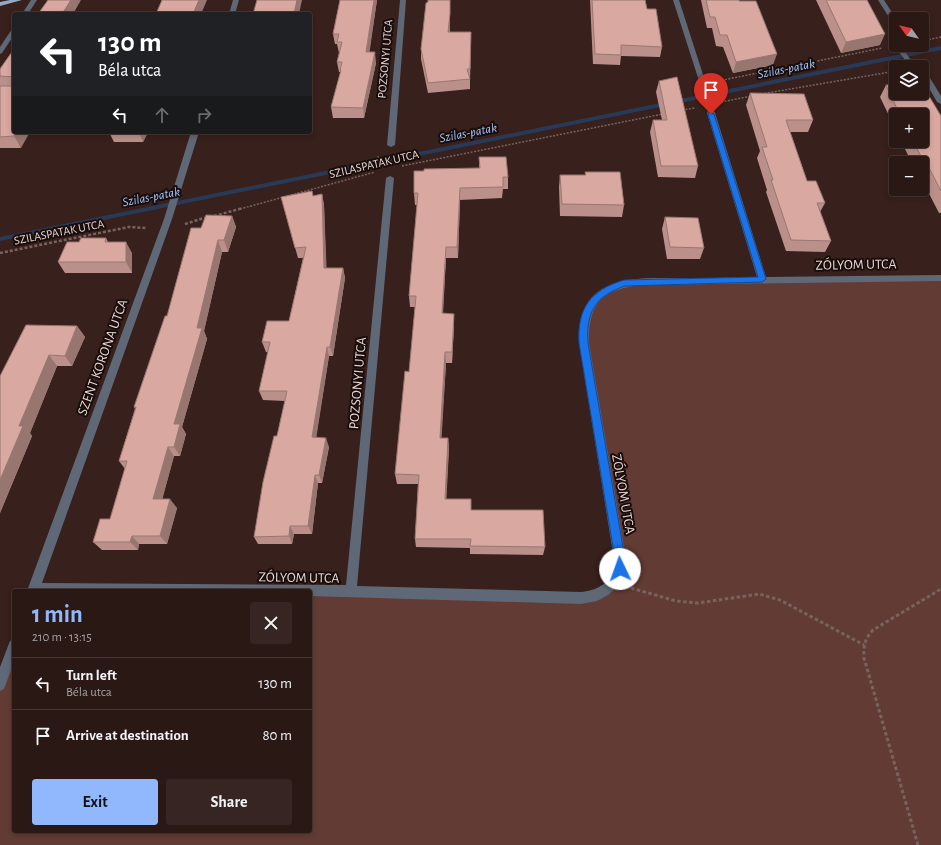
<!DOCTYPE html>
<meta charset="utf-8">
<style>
:root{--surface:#2a1815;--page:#362522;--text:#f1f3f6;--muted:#a5a0a0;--line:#463734;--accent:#91b8fd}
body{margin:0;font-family:"Alegreya Sans",sans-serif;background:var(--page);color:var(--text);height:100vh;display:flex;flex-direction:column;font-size:15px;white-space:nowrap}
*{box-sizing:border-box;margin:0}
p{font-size:13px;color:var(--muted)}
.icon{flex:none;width:22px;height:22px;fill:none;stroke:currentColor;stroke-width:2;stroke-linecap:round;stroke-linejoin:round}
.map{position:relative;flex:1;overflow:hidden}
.details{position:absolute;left:12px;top:589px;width:300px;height:244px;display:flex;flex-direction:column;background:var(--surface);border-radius:4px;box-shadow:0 2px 6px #0003,0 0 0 1px var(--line)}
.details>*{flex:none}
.guide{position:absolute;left:12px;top:12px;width:300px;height:122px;border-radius:4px;box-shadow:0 2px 6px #0003,0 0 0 1px var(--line);background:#202124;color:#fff;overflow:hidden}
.needle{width:26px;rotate:304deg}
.buttons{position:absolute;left:889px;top:12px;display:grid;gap:8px}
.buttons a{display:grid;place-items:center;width:40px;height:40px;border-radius:4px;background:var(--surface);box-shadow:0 2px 6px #0003,0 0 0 1px var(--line);font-size:20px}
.pin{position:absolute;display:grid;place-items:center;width:34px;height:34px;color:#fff;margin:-41px -17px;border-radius:50% 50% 50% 0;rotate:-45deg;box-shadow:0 0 4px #0007}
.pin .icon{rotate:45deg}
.me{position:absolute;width:44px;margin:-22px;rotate:357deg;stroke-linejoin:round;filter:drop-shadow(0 0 3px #0008)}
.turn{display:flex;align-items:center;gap:14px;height:84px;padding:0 20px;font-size:18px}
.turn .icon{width:52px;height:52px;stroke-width:2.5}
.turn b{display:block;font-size:28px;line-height:34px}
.lanes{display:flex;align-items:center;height:38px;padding:0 20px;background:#0003;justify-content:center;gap:20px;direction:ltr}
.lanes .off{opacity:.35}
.round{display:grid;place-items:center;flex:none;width:42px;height:42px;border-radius:4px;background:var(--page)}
.headline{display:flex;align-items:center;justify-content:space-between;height:68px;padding:0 20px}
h1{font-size:24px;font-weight:600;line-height:30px;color:var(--accent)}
.button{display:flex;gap:8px;margin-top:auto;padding:8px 20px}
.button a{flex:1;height:46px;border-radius:4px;background:var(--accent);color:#111;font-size:16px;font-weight:600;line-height:46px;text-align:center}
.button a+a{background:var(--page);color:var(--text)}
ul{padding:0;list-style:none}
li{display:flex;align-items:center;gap:12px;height:52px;padding:0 20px;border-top:1px solid var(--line)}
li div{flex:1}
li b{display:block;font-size:15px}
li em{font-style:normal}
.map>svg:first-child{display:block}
.green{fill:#623b34}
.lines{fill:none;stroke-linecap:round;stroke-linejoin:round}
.stream{fill:#293a59;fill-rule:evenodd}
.path-far2{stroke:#78635f;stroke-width:1.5;stroke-dasharray:2 1.5;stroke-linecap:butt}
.path-far1{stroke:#78635f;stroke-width:2.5;stroke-dasharray:3 2;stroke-linecap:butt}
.path{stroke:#78635f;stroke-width:3;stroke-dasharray:3.5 2.5;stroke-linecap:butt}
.minor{fill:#5f6877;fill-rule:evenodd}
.major{fill:#96a8c7;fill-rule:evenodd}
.wall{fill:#bb908a}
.shaded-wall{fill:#987670}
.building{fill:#d9a8a0;stroke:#987670}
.route{fill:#1a73e8;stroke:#114b97}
.labels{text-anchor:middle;stroke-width:4;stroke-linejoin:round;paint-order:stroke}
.far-street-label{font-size:12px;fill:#e7d6d3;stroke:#180d0b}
.far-water-label{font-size:13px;font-style:italic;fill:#a4c5ff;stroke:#180d0b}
.street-label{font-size:14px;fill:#e7d6d3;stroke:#180d0b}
</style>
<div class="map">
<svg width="941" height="845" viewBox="0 0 941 845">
<rect width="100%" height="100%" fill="#38201c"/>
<path class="green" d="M 941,278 L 941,845 L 0,845 L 0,685 L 14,645 L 14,831 L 310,831 L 310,591 L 34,588 L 351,591 L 593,597 L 620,569 L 584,343 L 590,305 L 624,283 Z"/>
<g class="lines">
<path class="stream" d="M 941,46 L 941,50 L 0,241 L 0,237 Z"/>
<g class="path-far2">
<path d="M 922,41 L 941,37"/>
<path d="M 718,81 L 882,48"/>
<path d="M 761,94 L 896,71"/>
<path d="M 721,102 L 752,96"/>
<path d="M 682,110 L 695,108"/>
<path d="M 378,156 L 379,167"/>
<path d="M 402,166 L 663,114"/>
<path d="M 240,209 L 375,172"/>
</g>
<g class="path-far1">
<path d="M 214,216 L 243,208"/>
<path d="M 185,224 L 207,217"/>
<path d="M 0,253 L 129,227 L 147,228"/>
</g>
<g class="path">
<path d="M 631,588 L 676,601 L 698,603 L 759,594 L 780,600 L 864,645"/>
<path d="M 918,845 L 864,658 C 863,647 865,638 873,630 L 941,589"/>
</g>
<g class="minor">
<path d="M 31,0 L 37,0 L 28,14 L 22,14 Z"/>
<path d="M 233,0 L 239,0 L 235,14 L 229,14 Z"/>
<path d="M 400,0 L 406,0 L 395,145 L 391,147 L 387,145 Z"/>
<path d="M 673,0 L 679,0 L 706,84 L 705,85 L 700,84 Z"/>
<path d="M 878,0 L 884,0 L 896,19 L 896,26 L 894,25 Z"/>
<path d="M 14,28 L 14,35 L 2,53 L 0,54 L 0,47 L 12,29 Z"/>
<path d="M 896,43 L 896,45 L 900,45 L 916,67 L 910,67 L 894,45 Z"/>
<path d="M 922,68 L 925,70 L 941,96 L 941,104 L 937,102 L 922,76 Z"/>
<path d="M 708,111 L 714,111 L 715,113 L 766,277 L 941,275 L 941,281 L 642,285 C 602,289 588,303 589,343 L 625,553 L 626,569 L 617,587 L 608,595 L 597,601 L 581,604 L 310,596 L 310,591 L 27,591 L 164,219 L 191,132 L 199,132 L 172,219 L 42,583 L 346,585 L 386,178 L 390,176 L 394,178 L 357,586 L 581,592 C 595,591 610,584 614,569 C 615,565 614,558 613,553 L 579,343 C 579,326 581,307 594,295 C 618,273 660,279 689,278 C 712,278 735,278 757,277 L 707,113 Z"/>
<path d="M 14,639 L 14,662 L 4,689 L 0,691 L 0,667 L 10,641 Z"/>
</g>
<path class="major" d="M 10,0 L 22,0 L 0,6 L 0,2 Z"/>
</g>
<g class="wall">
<path d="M 340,0 L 377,0 L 369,52 L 376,63 L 364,118 L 333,118 L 331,107 L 340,74 L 340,72 L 339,72 L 337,62 L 340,53 L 339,53 L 337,44 L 335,44 L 333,34 Z"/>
<path d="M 590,0 L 645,0 L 647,9 L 662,47 L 660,57 L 621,56 L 620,65 L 593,64 Z"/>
<path d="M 701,0 L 739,0 L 773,65 L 733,73 L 723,47 L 716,46 L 712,28 L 707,28 Z"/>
<path d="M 816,0 L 867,0 L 880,45 L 841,53 Z"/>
<path d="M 428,2 L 450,24 L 450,32 L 471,32 L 470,78 L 470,89 L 428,93 L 421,59 L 421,49 Z"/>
<path d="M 14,49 L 14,132 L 21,148 L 0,148 L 0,69 Z"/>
<path d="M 659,81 L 698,166 L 695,178 L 658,177 L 650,132 L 653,120 L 662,120 L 656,92 Z"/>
<path d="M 886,85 L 941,116 L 941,213 L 939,213 L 922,180 L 922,163 L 912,163 L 901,141 L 922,141 L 922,115 L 896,115 L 896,130 L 880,97 Z"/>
<path d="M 750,93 L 813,120 L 808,132 L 790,132 L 807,181 L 825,203 L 820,212 L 831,241 L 825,252 L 786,251 L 766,192 L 767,190 L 757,158 L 760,151 L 746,105 Z"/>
<path d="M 109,132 L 148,132 L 143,142 L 114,142 Z"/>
<path d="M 479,157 L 508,177 L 508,189 L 503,189 L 502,198 L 460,200 L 458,258 L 446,258 L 443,314 L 454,314 L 454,325 L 452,363 L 446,363 L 441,438 L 448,438 L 449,448 L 446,499 L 471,510 L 545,547 L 543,555 L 470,554 L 470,548 L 416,547 L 415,539 L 418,484 L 397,484 L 395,474 L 409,372 L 415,307 L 410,307 L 409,296 L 417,205 L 415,205 L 414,193 L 424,171 L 479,168 Z"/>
<path d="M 585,172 L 624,205 L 622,217 L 560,216 L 559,187 L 560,175 L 585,175 Z"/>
<path d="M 322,194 L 324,205 L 326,268 L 343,268 L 345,278 L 333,356 L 329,356 L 316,437 L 329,447 L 322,483 L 318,483 L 312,534 L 294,534 L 292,544 L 258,544 L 254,537 L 277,436 L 285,401 L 263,400 L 259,391 L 268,352 L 266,352 L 262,342 L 289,321 L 303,258 L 298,258 L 281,197 L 313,196 Z"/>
<path d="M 232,216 L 236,227 L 228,252 L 222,252 L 204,331 L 207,339 L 182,427 L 186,434 L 180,456 L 174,456 L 162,499 L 177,508 L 167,544 L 139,544 L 138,550 L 102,550 L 93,542 L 110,519 L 125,469 L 119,461 L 135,409 L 134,407 L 167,316 L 201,228 Z"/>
<path d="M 665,217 L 704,248 L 700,259 L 667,259 L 662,229 Z"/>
<path d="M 106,238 L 108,242 L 132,253 L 132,273 L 65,273 L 58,262 L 79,242 Z"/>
<path d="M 77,326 L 85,337 L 72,366 L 57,366 L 30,433 L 32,436 L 0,513 L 0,376 Z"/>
</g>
<g class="shaded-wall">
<path d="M 71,0 L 81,0 L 73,14 L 62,14 Z"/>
<path d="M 199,0 L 207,0 L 201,14 L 193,14 Z"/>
<path d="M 297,0 L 302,0 L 299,14 L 294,14 Z"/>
<path d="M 374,0 L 377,0 L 368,63 L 366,52 Z"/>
<path d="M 450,14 L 450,24 L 449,42 L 448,32 Z"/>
<path d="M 471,32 L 471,42 L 470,79 L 470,69 Z"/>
<path d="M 885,34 L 880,45 L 841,53 L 846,42 Z"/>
<path d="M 375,52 L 376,63 L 364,118 L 363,108 Z"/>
<path d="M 777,54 L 773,65 L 733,73 L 736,62 Z"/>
<path d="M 17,132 L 30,132 L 21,148 L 14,136 Z"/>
<path d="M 139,132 L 148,132 L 143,142 Z"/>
<path d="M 460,188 L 460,200 L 458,258 L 457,247 Z"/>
<path d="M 322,194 L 324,205 L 327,278 L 324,268 Z"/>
<path d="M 232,216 L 236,227 L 228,252 L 224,240 Z"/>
<path d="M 218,240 L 222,252 L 204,331 L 207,339 L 182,427 L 186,434 L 180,456 L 174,447 L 174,424 Z"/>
<path d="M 126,242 L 132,253 L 132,273 L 126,262 Z"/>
<path d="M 446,247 L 446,258 L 442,324 L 442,313 Z"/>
<path d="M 343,268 L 345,278 L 333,356 L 330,347 Z"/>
<path d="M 454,314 L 454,325 L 452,363 L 452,352 Z"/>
<path d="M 77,326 L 85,337 L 72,366 L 65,356 Z"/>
<path d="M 327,347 L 329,356 L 315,446 L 312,437 Z"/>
<path d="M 445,352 L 446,363 L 441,448 L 440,438 Z"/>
<path d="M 49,355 L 57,366 L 30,433 L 32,436 L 0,513 L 0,480 L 19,426 Z"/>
<path d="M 326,438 L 329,447 L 322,483 L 319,475 Z"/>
<path d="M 448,438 L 449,448 L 446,508 L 445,499 Z"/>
<path d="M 168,447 L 174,456 L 160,508 L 153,499 Z"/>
<path d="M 315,475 L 318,483 L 312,534 L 308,526 Z"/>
<path d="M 170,499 L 177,508 L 167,544 L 160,536 Z"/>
<path d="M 290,526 L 294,534 L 292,544 L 289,536 Z"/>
<path d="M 132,536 L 139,544 L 138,550 L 130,542 Z"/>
</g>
<g class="building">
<path d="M 48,0 L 71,0 L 62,14 L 38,14 Z"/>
<path d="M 162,0 L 199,0 L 193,14 L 156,14 Z"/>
<path d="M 257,0 L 297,0 L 294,14 L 253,14 Z"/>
<path d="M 340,0 L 374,0 L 366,52 L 375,52 L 363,108 L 331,107 L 341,70 L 340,70 L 342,62 L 337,62 L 342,42 L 337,42 L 339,34 L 333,34 Z"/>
<path d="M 428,0 L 450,0 L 450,14 L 448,32 L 471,32 L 470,69 L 467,69 L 470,79 L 428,83 L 421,49 L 426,3 L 428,2 Z"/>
<path d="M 592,0 L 645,0 L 647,9 L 656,9 L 662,47 L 621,45 L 621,55 L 595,54 Z"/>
<path d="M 706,0 L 739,0 L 739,1 L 756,1 L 777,54 L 736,62 L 727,35 L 720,35 L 715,17 L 710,17 Z"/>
<path d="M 826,0 L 867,0 L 885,34 L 846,42 Z"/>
<path d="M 14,49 L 14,77 L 0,76 L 0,69 Z"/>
<path d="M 677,77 L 698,166 L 661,166 L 653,120 L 667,120 L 659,81 Z"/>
<path d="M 886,85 L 896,85 L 896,93 L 922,93 L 922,86 L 923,86 L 941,116 L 941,191 L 926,162 L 924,162 L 913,141 L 922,141 L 922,115 L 900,115 Z"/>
<path d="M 0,86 L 14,86 L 14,132 L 17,132 L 14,136 L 0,137 Z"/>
<path d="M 750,93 L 804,94 L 813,120 L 786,120 L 807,181 L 816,181 L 825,203 L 817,203 L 831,241 L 791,240 L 771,180 L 773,180 L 762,147 L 767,147 Z"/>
<path d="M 479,157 L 506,157 L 508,177 L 503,177 L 503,187 L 460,188 L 457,247 L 446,247 L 442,313 L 454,314 L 452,352 L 445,352 L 440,438 L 448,438 L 445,499 L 471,499 L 471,510 L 543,510 L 545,547 L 470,546 L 471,539 L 415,539 L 419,475 L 395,474 L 405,371 L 409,372 L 416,296 L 409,296 L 418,193 L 414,193 L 414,171 L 424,171 L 424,169 L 480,168 Z"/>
<path d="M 585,172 L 620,172 L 624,205 L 562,204 L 560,175 L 586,175 Z"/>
<path d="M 312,191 L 313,196 L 322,194 L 324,268 L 343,268 L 330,347 L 327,347 L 312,437 L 326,438 L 319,475 L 315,475 L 308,526 L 290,526 L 289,536 L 254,537 L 263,482 L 274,436 L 277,436 L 287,391 L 259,391 L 270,342 L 262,342 L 267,321 L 289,321 L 306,247 L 295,248 L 281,197 Z"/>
<path d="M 206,215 L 232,216 L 224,240 L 218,240 L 197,328 L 202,328 L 174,424 L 180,424 L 174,447 L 168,447 L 153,499 L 170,499 L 160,536 L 132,536 L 130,542 L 93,542 L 100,519 L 110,519 L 127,461 L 119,461 L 136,407 L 134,407 L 165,316 L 167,316 L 191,228 L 201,228 Z"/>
<path d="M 665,217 L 698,218 L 704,248 L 670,247 Z"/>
<path d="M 81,238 L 106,238 L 105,242 L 126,242 L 126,262 L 58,262 L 67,242 L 79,242 Z"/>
<path d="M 26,325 L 77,326 L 65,356 L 49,355 L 19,426 L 23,426 L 0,480 L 0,376 Z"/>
</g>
<path class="route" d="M 709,112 L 714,114 L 766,279 L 762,282 L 625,286 C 595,296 586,312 588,343 L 624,553 L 625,569 L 624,573 L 620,574 L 616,573 L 614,553 L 579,343 C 577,308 591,290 624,280 L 758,277 L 708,114 Z"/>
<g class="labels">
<g class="far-street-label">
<text transform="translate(385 59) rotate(-85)" y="4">POZSONYI UTCA</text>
<text transform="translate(374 164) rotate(-13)" y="4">SZILASPATAK UTCA</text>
<text transform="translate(59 232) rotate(-11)" y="4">SZILASPATAK UTCA</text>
</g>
<g class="far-water-label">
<text transform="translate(786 68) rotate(-11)" y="5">Szilas-patak</text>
<text transform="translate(468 132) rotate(-11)" y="5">Szilas-patak</text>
<text transform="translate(151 196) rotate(-11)" y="5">Szilas-patak</text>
</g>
<g class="street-label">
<text transform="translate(856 264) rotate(-1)" y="5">ZÓLYOM UTCA</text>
<text transform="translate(102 357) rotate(-70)" y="5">SZENT KORONA UTCA</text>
<text transform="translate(357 383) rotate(-85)" y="5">POZSONYI UTCA</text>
<text transform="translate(624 494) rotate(80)" y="5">ZÓLYOM UTCA</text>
<text transform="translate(299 577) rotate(1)" y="5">ZÓLYOM UTCA</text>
</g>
</g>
</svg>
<div class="buttons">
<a><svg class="needle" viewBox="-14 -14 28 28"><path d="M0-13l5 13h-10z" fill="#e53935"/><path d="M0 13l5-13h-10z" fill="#a5a0a0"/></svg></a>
<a><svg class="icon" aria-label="layers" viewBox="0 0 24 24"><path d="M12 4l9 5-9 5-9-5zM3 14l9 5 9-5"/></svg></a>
<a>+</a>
<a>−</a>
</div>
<div class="pin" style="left:711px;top:114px;background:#d93025"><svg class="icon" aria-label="arrive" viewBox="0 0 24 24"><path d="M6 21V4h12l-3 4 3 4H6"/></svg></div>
<svg class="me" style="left:620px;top:569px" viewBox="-20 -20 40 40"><circle r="19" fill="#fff"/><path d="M0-13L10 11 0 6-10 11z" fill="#1a73e8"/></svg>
<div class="guide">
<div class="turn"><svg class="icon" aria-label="left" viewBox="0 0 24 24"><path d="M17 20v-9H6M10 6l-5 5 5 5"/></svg><div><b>130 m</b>Béla utca</div></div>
<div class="lanes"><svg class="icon" aria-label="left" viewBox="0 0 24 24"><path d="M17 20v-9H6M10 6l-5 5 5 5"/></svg><svg class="icon off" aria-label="ahead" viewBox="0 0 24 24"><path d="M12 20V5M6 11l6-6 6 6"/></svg><svg class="icon off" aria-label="right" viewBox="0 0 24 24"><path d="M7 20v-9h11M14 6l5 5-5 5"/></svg></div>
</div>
<section class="details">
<div class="headline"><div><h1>1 min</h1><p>210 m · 13:15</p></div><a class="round"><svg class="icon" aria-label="close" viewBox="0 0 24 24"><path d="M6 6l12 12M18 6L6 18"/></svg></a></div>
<ul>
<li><svg class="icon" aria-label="left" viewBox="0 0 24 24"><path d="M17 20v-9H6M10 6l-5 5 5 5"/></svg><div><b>Turn left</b><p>Béla utca</p></div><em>130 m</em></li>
<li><svg class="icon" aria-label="arrive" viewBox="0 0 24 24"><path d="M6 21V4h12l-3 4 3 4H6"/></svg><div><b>Arrive at destination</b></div><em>80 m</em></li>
</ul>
<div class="button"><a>Exit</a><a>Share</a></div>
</section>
</div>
